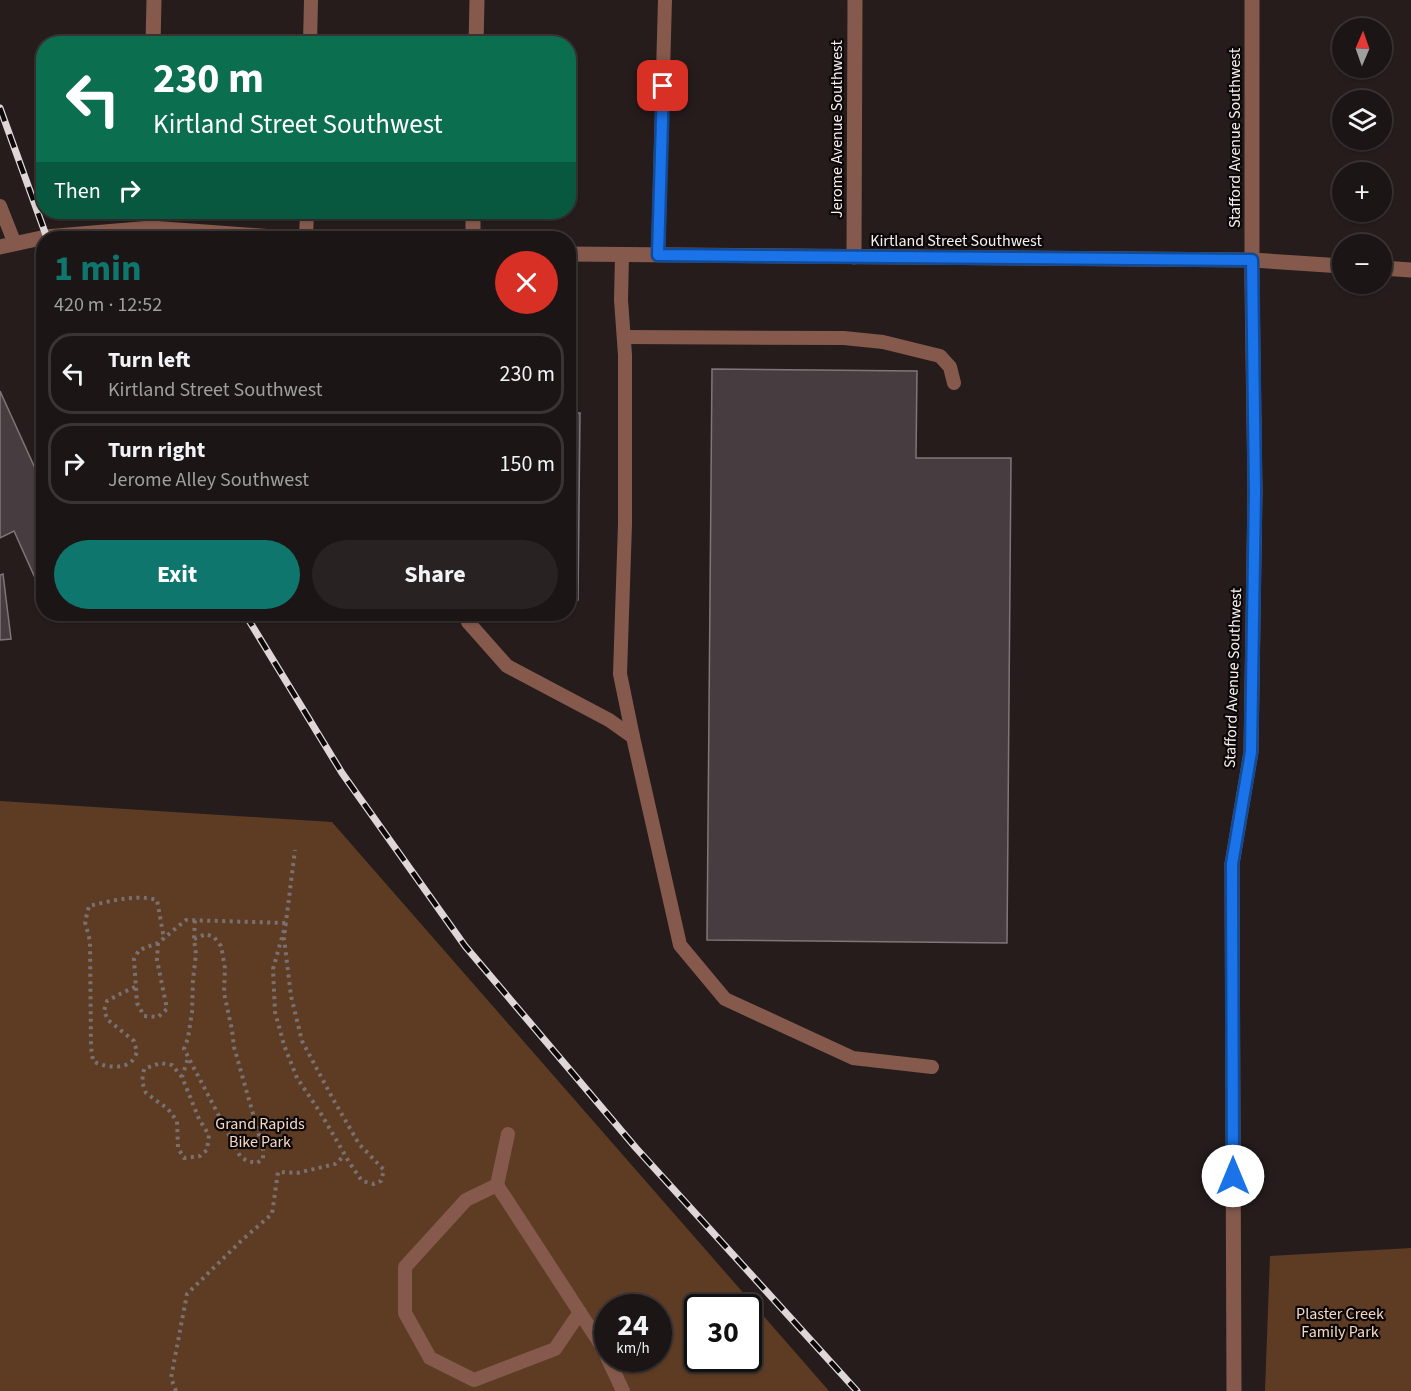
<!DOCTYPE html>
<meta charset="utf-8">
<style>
:root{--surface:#1c1515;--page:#292222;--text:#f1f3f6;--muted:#a09fa0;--line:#3a3434;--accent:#0f766e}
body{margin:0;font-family:"Source Sans 3",sans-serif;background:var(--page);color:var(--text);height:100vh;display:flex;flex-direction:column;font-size:22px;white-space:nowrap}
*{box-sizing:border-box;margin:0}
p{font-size:20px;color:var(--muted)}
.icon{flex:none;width:33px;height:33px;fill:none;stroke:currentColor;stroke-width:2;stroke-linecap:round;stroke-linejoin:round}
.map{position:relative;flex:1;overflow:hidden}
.panel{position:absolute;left:36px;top:231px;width:540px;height:390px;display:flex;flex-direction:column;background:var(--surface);border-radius:24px;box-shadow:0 2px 4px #0004,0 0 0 2px var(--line)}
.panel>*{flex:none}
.banner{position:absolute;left:36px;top:36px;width:540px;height:183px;border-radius:24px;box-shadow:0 2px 4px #0004,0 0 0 2px var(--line);background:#0b6e4f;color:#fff;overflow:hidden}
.needle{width:39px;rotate:2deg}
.fabs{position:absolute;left:1332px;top:18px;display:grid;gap:12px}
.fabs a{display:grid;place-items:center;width:60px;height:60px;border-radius:50%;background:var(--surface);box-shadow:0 2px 4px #0004,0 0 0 2px var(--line);font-size:30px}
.speed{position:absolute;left:594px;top:1294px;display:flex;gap:12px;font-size:30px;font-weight:700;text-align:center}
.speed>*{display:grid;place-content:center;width:78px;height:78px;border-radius:50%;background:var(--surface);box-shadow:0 2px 4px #0004,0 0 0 2px var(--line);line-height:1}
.speed small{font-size:15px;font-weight:400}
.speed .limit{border:3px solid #111;border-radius:9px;background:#fff;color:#111}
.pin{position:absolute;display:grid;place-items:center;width:51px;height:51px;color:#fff;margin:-26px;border-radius:12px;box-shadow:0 3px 9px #0006}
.me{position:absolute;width:66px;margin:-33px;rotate:0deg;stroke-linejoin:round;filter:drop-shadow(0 0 4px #0008)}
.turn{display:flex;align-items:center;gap:21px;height:126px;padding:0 18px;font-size:27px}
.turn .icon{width:78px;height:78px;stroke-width:2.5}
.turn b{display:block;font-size:42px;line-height:51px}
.then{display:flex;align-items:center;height:57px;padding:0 18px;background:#0003;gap:12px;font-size:22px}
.round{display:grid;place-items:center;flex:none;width:63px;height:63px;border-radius:32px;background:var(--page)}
.overview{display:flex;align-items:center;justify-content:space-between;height:102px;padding:0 18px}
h1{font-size:36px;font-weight:700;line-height:45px;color:var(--accent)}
.action{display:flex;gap:12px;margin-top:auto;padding:12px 18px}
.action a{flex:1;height:69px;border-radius:36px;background:var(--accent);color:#fff;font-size:24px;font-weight:700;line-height:69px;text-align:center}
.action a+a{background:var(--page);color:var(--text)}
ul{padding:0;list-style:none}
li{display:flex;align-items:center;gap:18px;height:81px;margin:0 12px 9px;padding:0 6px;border:3px solid var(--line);border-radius:24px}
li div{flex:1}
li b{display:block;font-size:22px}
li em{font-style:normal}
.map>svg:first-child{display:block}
.green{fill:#5e3c24;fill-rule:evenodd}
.building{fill:#473c3f;stroke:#827579;stroke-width:1.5}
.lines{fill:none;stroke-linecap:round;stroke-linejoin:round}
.path{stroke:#797070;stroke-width:4;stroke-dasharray:3 4.5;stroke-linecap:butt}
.lane{stroke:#855a4d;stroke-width:14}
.street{stroke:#855a4d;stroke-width:15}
.rail-casing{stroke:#dfd7d7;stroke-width:7}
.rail{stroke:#0c0808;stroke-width:4.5;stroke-dasharray:14;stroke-linecap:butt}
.route-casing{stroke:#114b97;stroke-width:15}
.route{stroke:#1a73e8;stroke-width:10}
.labels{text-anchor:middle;stroke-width:4.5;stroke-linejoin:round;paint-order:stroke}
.street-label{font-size:16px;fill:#f8f0f0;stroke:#0c0808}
.park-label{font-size:16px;fill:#f5d7c3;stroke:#0c0808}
</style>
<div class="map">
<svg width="1411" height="1391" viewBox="0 0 1411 1391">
<rect width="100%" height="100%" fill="#261c1c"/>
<g class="green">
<path d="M 0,801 L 332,822 L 829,1391 L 0,1391 ZM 608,1308 L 658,1308 L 658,1359 L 608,1359 ZM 698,1308 L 748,1308 L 748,1359 L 698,1359 Z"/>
<path d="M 1411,1248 L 1411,1391 L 1265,1391 L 1270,1256 Z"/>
</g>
<g class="building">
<path d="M 712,369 L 917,371 L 916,458 L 1011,458 L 1007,943 L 707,940 Z"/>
<path d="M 0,391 L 44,488 L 44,587 L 40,589 L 14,531 L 0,538 Z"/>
<path d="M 568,413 L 580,413 L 578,600 L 568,600 Z"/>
<path d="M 3,574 L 11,639 L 0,640 L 0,575 Z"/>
</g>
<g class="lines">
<g class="path">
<path d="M 286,923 L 273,969 L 275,1012 L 284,1045 L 297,1078 L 320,1112 L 349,1162 L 362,1181 L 374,1184 L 381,1181 L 384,1170 L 359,1144 L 333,1099 L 302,1041 L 291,996 L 284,938 L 295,850"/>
<path d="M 194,939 L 206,934 L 214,937 L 221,946 L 225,968 L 224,993 L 232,1030 L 234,1047 L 263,1149 L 263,1159 L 257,1163 L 247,1161 L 240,1156 L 184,1049 L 188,1038 L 192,1012 L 193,980 L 196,954 L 194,939 L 195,920"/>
<path d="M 158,943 L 157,960 L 167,1009 L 158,1017 L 144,1016 L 137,1003 L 134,959 L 139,950 L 158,943 L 186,920 L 286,923"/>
<path d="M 135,987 L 122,993 L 107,1001 L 104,1011 L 108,1020 L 134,1041 L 137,1052 C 137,1053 133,1060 132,1061 C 123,1070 103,1067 93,1061 L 91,1047 L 90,941 L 85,922 L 89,906 C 111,901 135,894 157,900 L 164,939"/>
<path d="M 182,1077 L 172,1065 L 160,1063 L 144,1069 L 142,1082 L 146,1093 L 168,1109 L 177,1121 L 178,1148 L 184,1158 L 200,1156 L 207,1150 L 209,1135 L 199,1119 L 182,1077 L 188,1058"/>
<path d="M 176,1391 L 171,1378 L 187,1294 L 242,1240 L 272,1214 L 278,1172 L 297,1173 L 335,1164 L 344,1156"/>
</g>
<g class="lane">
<path d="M 310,44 L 311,0"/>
<path d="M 0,206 L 15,244"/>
<path d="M 306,238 L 307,212"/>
<path d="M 622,255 L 621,300 L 625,355 L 625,524 L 620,674 L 633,737"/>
<path d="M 658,255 L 665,0"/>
<path d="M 624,337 L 844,338 L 883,342 L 940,356 L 950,367 L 954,383"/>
<path d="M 465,614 L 468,622 L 507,666 L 609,720 L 633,737 L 680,945 L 725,999 L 853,1058 L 932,1067"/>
<path d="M 497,1185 L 508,1134"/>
<path d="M 580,1312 L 555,1349 L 474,1380 L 430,1358 L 405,1313 L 405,1267 L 466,1200 L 497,1185 L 603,1348 L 608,1358"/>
<path d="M 608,1359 L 623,1391"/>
</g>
<g class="street">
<path d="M 153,44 L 154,0"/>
<path d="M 476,44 L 477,0"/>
<path d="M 473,238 L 473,212"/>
<path d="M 0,247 L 46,237 L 151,228 L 287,238"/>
<path d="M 568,254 L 1252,260 L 1342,266"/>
<path d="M 854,257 L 855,0"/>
<path d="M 1382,268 L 1411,270"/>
<path d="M 1234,1391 L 1232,864 L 1251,752 L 1255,491 L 1252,285 L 1252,0"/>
</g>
<defs>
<g id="rail">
<path d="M 0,108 L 47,238"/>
<path d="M 245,614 L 342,773 L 465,946 L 636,1148 L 857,1391"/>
</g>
</defs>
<use href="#rail" class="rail-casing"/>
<use href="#rail" class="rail"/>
</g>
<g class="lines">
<defs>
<path id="route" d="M 663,86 L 658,255 L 1252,260 L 1255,491 L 1251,752 L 1232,864 L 1233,1176"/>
</defs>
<use href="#route" class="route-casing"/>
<use href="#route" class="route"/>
</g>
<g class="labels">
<g class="street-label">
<text transform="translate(836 129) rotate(-90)" y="6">Jerome Avenue Southwest</text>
<text transform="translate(1234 138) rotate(-90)" y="6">Stafford Avenue Southwest</text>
<text x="956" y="246">Kirtland Street Southwest</text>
<text transform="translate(1232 678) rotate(-88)" y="6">Stafford Avenue Southwest</text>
</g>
<g class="park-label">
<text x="260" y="1129">Grand Rapids<tspan x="260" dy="18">Bike Park</tspan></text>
<text x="1340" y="1319">Plaster Creek<tspan x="1340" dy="18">Family Park</tspan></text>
</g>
</g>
</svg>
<div class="fabs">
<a><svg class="needle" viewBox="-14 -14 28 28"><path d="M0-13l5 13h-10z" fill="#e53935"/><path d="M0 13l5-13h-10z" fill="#a09fa0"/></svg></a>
<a><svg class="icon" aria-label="layers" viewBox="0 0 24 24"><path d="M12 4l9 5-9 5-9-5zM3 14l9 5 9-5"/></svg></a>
<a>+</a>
<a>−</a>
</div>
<div class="speed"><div>24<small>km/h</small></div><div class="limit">30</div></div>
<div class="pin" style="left:663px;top:86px;background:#d93025"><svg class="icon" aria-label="arrive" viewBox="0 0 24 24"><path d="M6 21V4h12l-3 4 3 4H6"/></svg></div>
<svg class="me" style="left:1233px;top:1176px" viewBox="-20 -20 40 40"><circle r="19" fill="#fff"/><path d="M0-13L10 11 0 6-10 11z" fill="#1a73e8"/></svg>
<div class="banner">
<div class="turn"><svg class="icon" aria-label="left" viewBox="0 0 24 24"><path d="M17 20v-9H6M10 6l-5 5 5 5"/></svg><div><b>230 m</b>Kirtland Street Southwest</div></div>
<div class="then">Then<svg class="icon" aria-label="right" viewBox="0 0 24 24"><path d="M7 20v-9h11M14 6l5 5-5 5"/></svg></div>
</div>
<section class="panel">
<div class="overview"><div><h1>1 min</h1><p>420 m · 12:52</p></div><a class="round" style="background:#d93025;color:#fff"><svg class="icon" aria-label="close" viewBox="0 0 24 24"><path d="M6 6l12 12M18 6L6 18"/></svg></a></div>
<ul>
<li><svg class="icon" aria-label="left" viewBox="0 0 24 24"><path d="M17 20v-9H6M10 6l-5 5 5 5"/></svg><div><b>Turn left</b><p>Kirtland Street Southwest</p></div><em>230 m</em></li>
<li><svg class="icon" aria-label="right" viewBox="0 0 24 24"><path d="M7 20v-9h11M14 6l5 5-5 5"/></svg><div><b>Turn right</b><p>Jerome Alley Southwest</p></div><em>150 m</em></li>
</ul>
<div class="action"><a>Exit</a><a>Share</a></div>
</section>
</div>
